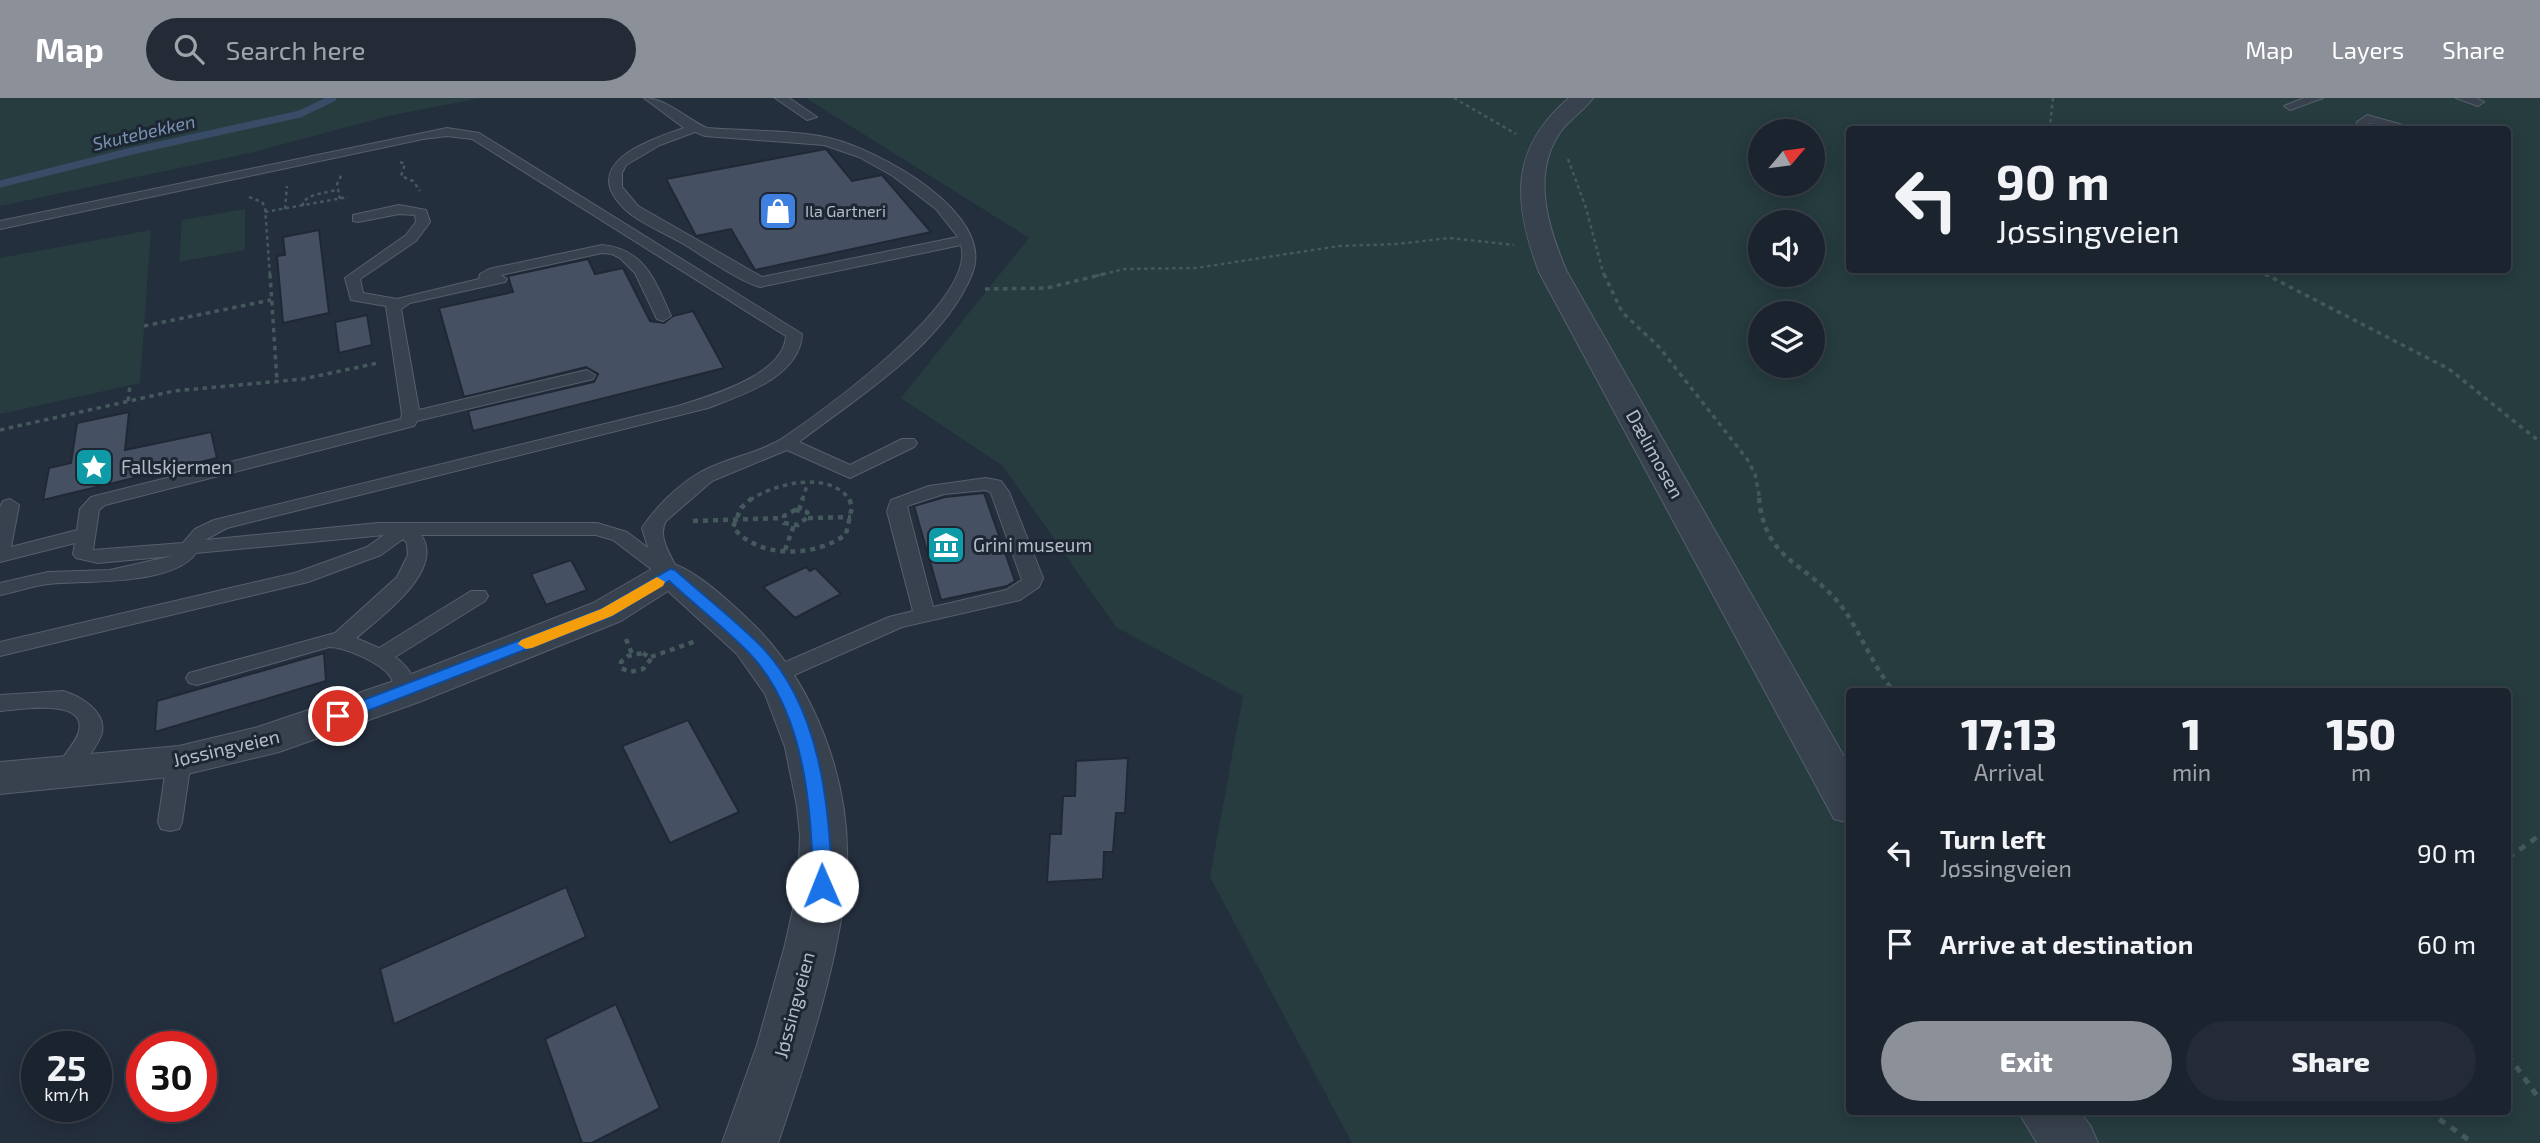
<!DOCTYPE html>
<meta charset="utf-8">
<style>
:root{--surface:#1b232e;--page:#242b36;--text:#f1f3f6;--muted:#a0a4aa;--line:#39404a;--accent:#8c9099}
body{margin:0;font-family:"Exo 2",sans-serif;background:var(--page);color:var(--text);height:100vh;display:flex;flex-direction:column;font-size:26px;white-space:nowrap}
*{box-sizing:border-box;margin:0}
p{font-size:23px;color:var(--muted)}
.icon{flex:none;width:38px;height:38px;fill:none;stroke:currentColor;stroke-width:2;stroke-linecap:round;stroke-linejoin:round}
.map{position:relative;flex:1;overflow:hidden}
.panel{position:absolute;left:1846px;top:590px;width:665px;height:427px;display:flex;flex-direction:column;background:var(--surface);border-radius:7px;box-shadow:0 4px 18px #0003,0 0 0 2px var(--line)}
.panel>*{flex:none}
.hud{position:absolute;left:1846px;top:28px;width:665px;height:147px;border-radius:7px;box-shadow:0 4px 18px #0003,0 0 0 2px var(--line);background:#1b232e;color:var(--text);overflow:hidden}
.needle{width:46px;rotate:61deg}
.controls{position:absolute;left:1748px;top:21px;display:grid;gap:14px}
.controls a{display:grid;place-items:center;width:77px;height:77px;border-radius:50%;background:var(--surface);box-shadow:0 4px 18px #0003,0 0 0 2px var(--line);font-size:35px}
.speed{position:absolute;left:21px;top:933px;display:flex;gap:14px;font-size:35px;font-weight:700;text-align:center}
.speed>*{display:grid;place-content:center;width:91px;height:91px;border-radius:50%;background:var(--surface);box-shadow:0 4px 18px #0003,0 0 0 2px var(--line);line-height:1}
.speed small{font-size:18px;font-weight:400}
.speed .limit{border:10px solid #d22;background:#fff;color:#111}
.pin{position:absolute;display:grid;place-items:center;width:60px;height:60px;color:#fff;margin:-30px;border:4px solid #fff;border-radius:50%;box-shadow:0 2px 7px #0007}
.me{position:absolute;width:77px;margin:-38px;rotate:359deg;stroke-linejoin:round;filter:drop-shadow(0 0 5px #0008)}
.turn{display:flex;align-items:center;gap:24px;height:147px;padding:0 35px;font-size:32px}
.turn .icon{width:91px;height:91px;stroke-width:2.5}
.turn b{display:block;font-size:49px;line-height:60px}
.eta{display:flex;justify-content:space-evenly;align-items:center;height:119px;text-align:center}
.eta b{font-size:42px;font-weight:800;line-height:49px}
.button{display:flex;gap:14px;margin-top:auto;padding:14px 35px}
.button a{flex:1;height:80px;border-radius:42px;background:var(--accent);color:#fff;font-size:28px;font-weight:800;line-height:80px;text-align:center}
.button a+a{background:var(--page);color:var(--text)}
ul{padding:0;list-style:none}
li{display:flex;align-items:center;gap:21px;height:91px;padding:0 35px}
li div{flex:1}
li b{display:block;font-size:26px}
li em{font-style:normal}
header{display:flex;align-items:center;gap:42px;box-sizing:border-box;height:98px;padding:0 35px;background:var(--accent);color:#fff}
header strong{font-size:33px}
nav{display:flex;gap:38px;margin-inline-start:auto;font-size:24px}
.search{width:490px;height:63px;background:var(--page);display:flex;align-items:center;gap:18px;box-sizing:border-box;padding:0 24px;border-radius:38px;color:var(--muted);font-size:26px}
.map>svg:first-child{display:block}
.green{fill:#263c3f;fill-rule:evenodd}
.lines{fill:none;stroke-linecap:round;stroke-linejoin:round}
.stream{stroke:#394c67;stroke-width:7}
.building{fill:#455162;stroke:#1f2835;stroke-width:2}
.service-casing{stroke:#565f6c;stroke-width:2}
.minor-casing{stroke:#565f6c;stroke-width:2}
.path-far3{stroke:#44595c;stroke-width:2.5;stroke-dasharray:3.5 3.5;stroke-linecap:butt}
.path-far2{stroke:#44595c;stroke-width:3.5;stroke-dasharray:4.5 4.5;stroke-linecap:butt}
.path-far1{stroke:#44595c;stroke-width:4.5;stroke-dasharray:5 5;stroke-linecap:butt}
.path{stroke:#44595c;stroke-width:5;stroke-dasharray:7 7;stroke-linecap:butt}
.service{fill:#38414e;fill-rule:evenodd}
.minor{fill:#38414e;fill-rule:evenodd}
.route{fill:#1a73e8;stroke:#114b97;stroke-width:2}
.slow{fill:#f59e0b}
.labels{text-anchor:middle;stroke-width:6;stroke-linejoin:round;paint-order:stroke}
.far-poi-label{font-size:16px;fill:#b4bcc9;stroke:#1d2633;text-anchor:start}
.far-water-label{font-size:18px;font-style:italic;fill:#7c92b1;stroke:#1d2633}
.street-label{font-size:19px;fill:#b4bcc9;stroke:#1d2633}
.poi-label{font-size:19px;fill:#b4bcc9;stroke:#1d2633;text-anchor:start}
</style>
<header>
<strong>Map</strong>
<div class="search"><svg class="icon" aria-label="search" viewBox="0 0 24 24"><circle cx="10" cy="10" r="6"/><path d="M15 15l6 6"/></svg>Search here</div>
<nav><a>Map</a><a>Layers</a><a>Share</a></nav>
</header>
<div class="map">
<svg width="2540" height="1045" viewBox="0 0 2540 1045">
<rect width="100%" height="100%" fill="#242f3e"/>
<g class="green">
<path d="M 0,0 L 481,0 L 388,18 L 250,55 L 0,108 Z"/>
<path d="M 806,0 L 2540,0 L 2540,1045 L 1352,1045 L 1210,779 L 1243,598 L 1116,529 L 1003,368 L 901,300 L 1029,140 ZM 1850,32 L 2508,32 L 2508,172 L 1850,172 ZM 1760,33 L 1813,33 L 1813,86 L 1760,86 ZM 1760,124 L 1813,124 L 1813,177 L 1760,177 ZM 1760,215 L 1813,215 L 1813,268 L 1760,268 ZM 1850,593 L 2508,593 L 2508,1013 L 1850,1013 Z"/>
<path d="M 245,111 L 245,152 L 179,164 L 182,122 Z"/>
<path d="M 151,132 L 140,285 L 0,316 L 0,160 Z"/>
</g>
<g class="lines">
<path class="stream" d="M 0,86 L 132,53 L 300,16 L 333,0"/>
</g>
<g class="building">
<path d="M 826,51 L 852,83 L 882,77 L 931,134 L 755,172 L 731,131 L 696,138 L 666,81 Z"/>
<path d="M 319,132 L 329,215 L 283,225 L 277,158 L 285,157 L 283,139 Z"/>
<path d="M 588,161 L 595,176 L 623,170 L 650,223 L 664,225 L 673,218 L 693,213 L 724,270 L 473,333 L 468,313 L 594,284 L 598,276 L 586,269 L 464,299 L 439,210 L 513,194 L 508,178 Z"/>
<path d="M 367,217 L 372,247 L 339,255 L 335,224 Z"/>
<path d="M 129,314 L 125,352 L 211,334 L 217,360 L 43,402 L 49,370 L 71,365 L 77,325 Z"/>
<path d="M 984,395 L 1015,483 L 1007,488 L 941,502 L 914,408 L 945,399 Z"/>
<path d="M 571,462 L 587,492 L 546,507 L 531,476 Z"/>
<path d="M 806,469 L 810,473 L 815,470 L 841,496 L 795,520 L 763,489 Z"/>
<path d="M 324,555 L 326,583 L 155,634 L 157,603 Z"/>
<path d="M 688,622 L 739,714 L 670,745 L 622,648 Z"/>
<path d="M 1128,660 L 1125,715 L 1116,715 L 1113,754 L 1104,754 L 1103,781 L 1047,784 L 1050,736 L 1061,736 L 1063,698 L 1075,698 L 1076,663 Z"/>
<path d="M 566,789 L 586,839 L 394,926 L 380,871 Z"/>
<path d="M 616,906 L 660,1010 L 592,1045 L 582,1045 L 545,941 Z"/>
</g>
<g class="lines">
<defs>
<g id="service">
<path d="M 644,0 C 667,0 686,21 707,30 C 743,33 795,32 829,40 C 877,51 997,115 972,176 C 943,247 859,298 799,344 L 850,367 L 902,341 L 914,341 L 917,345 L 914,349 L 850,380 L 787,352 L 712,383 L 666,423 C 656,439 673,461 680,476 L 677,480 L 663,480 L 613,442 L 596,437 L 421,437 C 446,472 380,520 356,540 L 379,550 L 471,493 L 485,493 L 488,498 L 485,503 L 395,559 C 408,568 414,578 416,594 L 413,599 L 405,602 L 397,599 C 393,593 394,584 390,578 C 381,565 345,549 329,549 L 197,587 L 189,585 L 186,580 L 189,575 L 335,535 L 397,479 L 408,457 L 407,445 L 403,441 L 381,457 L 308,484 L 0,558 L 0,544 L 295,475 L 367,449 L 384,437 L 196,455 C 173,488 86,482 48,486 C 32,488 16,494 0,497 L 0,485 L 48,474 L 110,472 L 172,458 L 98,465 L 76,460 L 73,456 L 75,445 L 0,464 L 0,409 L 3,403 L 10,401 L 19,407 L 11,449 L 77,432 L 80,411 L 91,399 L 401,321 L 402,316 L 386,208 L 351,202 L 345,180 L 406,137 L 416,124 L 415,117 L 399,116 L 358,124 L 353,123 L 353,117 L 399,107 L 426,112 L 430,124 L 416,143 L 360,181 L 363,195 L 397,201 L 479,181 L 480,176 L 489,171 L 602,147 C 645,151 655,183 671,218 L 663,223 L 657,221 L 635,175 L 620,160 L 612,156 L 602,155 L 501,177 L 507,181 L 505,184 L 410,205 L 401,211 L 419,312 L 587,272 L 595,277 L 593,281 L 417,323 L 414,328 L 105,407 L 99,412 L 93,452 L 183,445 L 195,431 L 214,422 L 678,308 C 710,298 784,277 786,238 L 472,41 L 447,38 L 423,41 L 0,131 L 0,123 L 447,30 L 479,35 L 802,236 C 800,279 742,297 708,310 L 227,430 L 205,442 L 378,425 L 597,425 L 627,434 L 648,450 L 642,430 C 655,410 678,387 699,375 C 725,360 758,356 783,340 C 824,312 978,202 961,147 L 760,189 C 738,183 701,156 680,144 C 663,134 642,126 628,114 C 575,67 646,43 684,30 ZM 695,34 L 705,38 L 824,47 L 859,59 L 893,78 L 936,111 L 958,139 L 762,179 L 638,108 L 622,89 L 622,75 L 626,67 L 660,47 Z"/>
<path d="M 775,0 L 789,0 L 817,19 L 807,22 Z"/>
<path d="M 2304,0 L 2323,0 L 2290,12 L 2284,8 Z"/>
<path d="M 2456,0 L 2476,0 L 2484,4 L 2478,8 Z"/>
<path d="M 2367,17 L 2410,29 L 2412,32 L 2391,32 L 2369,25 L 2368,32 L 2356,32 L 2357,24 Z"/>
<path d="M 986,380 L 1001,383 L 1009,394 L 1043,480 L 1039,489 L 1020,502 L 902,529 L 783,582 L 775,584 L 767,582 L 764,577 L 767,572 L 889,519 L 913,513 L 887,413 L 891,402 L 929,388 ZM 986,392 L 991,395 L 1022,482 L 1006,492 L 933,509 L 907,408 L 944,396 Z"/>
<path d="M 63,593 C 80,598 106,613 102,634 C 100,646 80,670 72,681 L 64,684 L 56,681 L 52,675 C 58,664 77,644 79,633 C 87,599 17,612 0,613 L 0,597 Z"/>
<path d="M 179,655 L 187,657 L 191,663 L 182,724 L 179,731 L 170,733 L 161,731 L 158,724 L 167,663 L 171,657 Z"/>
</g>
<g id="minor">
<path d="M 1569,0 L 1593,0 C 1583,14 1568,22 1559,36 C 1531,79 1549,132 1567,174 L 1850,669 L 1850,725 L 1834,721 L 1539,174 C 1513,105 1509,51 1569,0 Z"/>
<path d="M 670,465 C 697,472 733,507 754,527 C 815,588 850,682 847,768 C 843,854 806,963 778,1045 L 722,1045 L 757,947 L 785,847 L 798,789 L 800,738 L 797,708 L 785,649 L 765,596 L 737,556 L 668,493 L 621,523 L 419,604 L 279,654 L 179,678 L 0,696 L 0,664 L 179,648 L 258,629 L 391,584 L 593,505 L 657,468 Z"/>
<path d="M 2018,1013 L 2079,1013 L 2090,1027 L 2098,1045 L 2037,1045 Z"/>
</g>
</defs>
<use href="#service" class="service-casing"/>
<use href="#minor" class="minor-casing"/>
<g class="path-far3">
<path d="M 1454,0 L 1516,36"/>
<path d="M 2053,0 L 2050,28 L 2054,32"/>
<path d="M 1568,61 L 1586,110 L 1604,178"/>
<path d="M 400,64 L 405,66 L 401,78 L 413,83 L 420,93"/>
<path d="M 249,99 L 262,104 L 265,109 L 270,178"/>
<path d="M 340,101 L 337,86 L 342,76"/>
<path d="M 303,108 L 303,103 L 314,97 L 337,92"/>
<path d="M 285,111 L 287,88"/>
<path d="M 265,114 L 348,99"/>
<path d="M 2257,172 L 2268,178"/>
<path d="M 1096,178 L 1124,171 L 1196,170 L 1339,148 L 1397,146 L 1449,140 L 1514,147"/>
</g>
<g class="path-far2">
<path d="M 270,176 L 277,283"/>
<path d="M 1604,176 L 1622,214 L 1659,249 L 1747,361 L 1755,376 L 1760,402"/>
<path d="M 2265,176 L 2449,271 L 2540,344"/>
<path d="M 985,191 L 1047,190 L 1104,176"/>
<path d="M 144,228 L 271,202"/>
<path d="M 128,303 L 130,287"/>
<path d="M 0,332 L 174,293 L 303,281 L 378,265"/>
<path d="M 750,402 C 776,385 829,372 850,402"/>
<path d="M 802,402 L 808,385"/>
</g>
<g class="path-far1">
<path d="M 752,400 L 741,410 L 733,429 C 757,461 816,460 846,436 L 852,409 L 849,400"/>
<path d="M 1759,400 C 1765,465 1809,465 1842,509 C 1862,536 1872,568 1894,593"/>
<path d="M 795,412 L 807,414 L 809,418 L 798,427 L 784,425 L 784,418 Z"/>
<path d="M 799,412 L 803,400"/>
<path d="M 808,420 L 851,419"/>
<path d="M 693,423 L 783,420"/>
<path d="M 785,452 L 794,427"/>
<path d="M 626,541 L 632,556"/>
<path d="M 643,555 L 651,561 L 643,571 L 630,574 L 621,570 L 621,564 L 628,558 Z"/>
<path d="M 651,559 L 696,543"/>
</g>
<g class="path">
<path d="M 2508,760 L 2540,737"/>
<path d="M 2508,957 L 2540,1002"/>
<path d="M 2428,1013 L 2473,1045"/>
</g>
<use href="#service" class="service"/>
<use href="#minor" class="minor"/>
</g>
<path class="route" d="M 670,471 L 675,472 C 703,497 734,521 760,547 C 820,608 830,707 832,788 L 829,793 L 822,795 L 816,793 L 813,788 C 812,711 805,614 749,555 C 724,529 695,507 669,483 L 612,518 L 344,622 L 332,622 L 329,618 L 332,614 L 601,511 Z"/>
<path class="slow" d="M 657,479 L 665,484 L 663,488 L 612,518 L 532,550 L 526,551 L 518,546 L 521,542 L 601,511 Z"/>
<defs>
<symbol id="shop-square" viewBox="-11 -11 22 22"><rect x="-9" y="-9" width="18" height="18" rx="4" fill="#3f7fe0" stroke="#1d2633"/><path d="M-5-2.5h2.3a2.7 3.5 0 0 1 5.4 0H5L5.5 6h-11ZM-1.5-2.5h3a1.5 2.3 0 0 0-3 0Z" fill="#fff"/></symbol>
<symbol id="sight-square" viewBox="-11 -11 22 22"><rect x="-9" y="-9" width="18" height="18" rx="4" fill="#0f9aa8" stroke="#1d2633"/><path d="M0-6L1.8-2.2L6-1.7L2.9 1.2L3.7 5.4L0 3.3L-3.7 5.4L-2.9 1.2L-6-1.7L-1.8-2.2Z" fill="#fff"/></symbol>
<symbol id="museum-square" viewBox="-11 -11 22 22"><rect x="-9" y="-9" width="18" height="18" rx="4" fill="#0f9aa8" stroke="#1d2633"/><path d="M0-6L6-3V-2H-6V-3ZM-5-1h2V3h-2ZM-1-1h2V3h-2ZM3-1h2V3H3ZM-6 4H6V6H-6Z" fill="#fff"/></symbol>
</defs>
<g fill-rule="evenodd">
<use href="#shop-square" x="756" y="91" width="44" height="44"/>
<use href="#sight-square" x="72" y="347" width="44" height="44"/>
<use href="#museum-square" x="924" y="425" width="44" height="44"/>
</g>
<g class="labels">
<g class="far-poi-label">
<text x="805" y="119">Ila Gartneri</text>
</g>
<g class="far-water-label">
<text transform="translate(144 35) rotate(-13)" y="6">Skutebekken</text>
</g>
<g class="street-label">
<text transform="translate(1655 356) rotate(61)" y="7">Dælimosen</text>
<text transform="translate(226 650) rotate(-13)" y="7">Jøssingveien</text>
<text transform="translate(794 907) rotate(-75)" y="7">Jøssingveien</text>
</g>
<g class="poi-label">
<text x="121" y="376">Fallskjermen</text>
<text x="973" y="454">Grini museum</text>
</g>
</g>
</svg>
<div class="controls">
<a><svg class="needle" viewBox="-14 -14 28 28"><path d="M0-13l5 13h-10z" fill="#e53935"/><path d="M0 13l5-13h-10z" fill="#a0a4aa"/></svg></a>
<a><svg class="icon" aria-label="sound" viewBox="0 0 24 24"><path d="M4 9h4l5-4v14l-5-4H4zM17 9q2 3 0 6"/></svg></a>
<a><svg class="icon" aria-label="layers" viewBox="0 0 24 24"><path d="M12 4l9 5-9 5-9-5zM3 14l9 5 9-5"/></svg></a>
</div>
<div class="speed"><div>25<small>km/h</small></div><div class="limit">30</div></div>
<div class="pin" style="left:338px;top:618px;background:#d93025"><svg class="icon" aria-label="arrive" viewBox="0 0 24 24"><path d="M6 21V4h12l-3 4 3 4H6"/></svg></div>
<svg class="me" style="left:822px;top:788px" viewBox="-20 -20 40 40"><circle r="19" fill="#fff"/><path d="M0-13L10 11 0 6-10 11z" fill="#1a73e8"/></svg>
<div class="hud">
<div class="turn"><svg class="icon" aria-label="left" viewBox="0 0 24 24"><path d="M17 20v-9H6M10 6l-5 5 5 5"/></svg><div><b>90 m</b>Jøssingveien</div></div>
</div>
<section class="panel">
<div class="eta">
<div><b>17:13</b><p>Arrival</p></div>
<div><b>1</b><p>min</p></div>
<div><b>150</b><p>m</p></div>
</div>
<ul>
<li><svg class="icon" aria-label="left" viewBox="0 0 24 24"><path d="M17 20v-9H6M10 6l-5 5 5 5"/></svg><div><b>Turn left</b><p>Jøssingveien</p></div><em>90 m</em></li>
<li><svg class="icon" aria-label="arrive" viewBox="0 0 24 24"><path d="M6 21V4h12l-3 4 3 4H6"/></svg><div><b>Arrive at destination</b></div><em>60 m</em></li>
</ul>
<div class="button"><a>Exit</a><a>Share</a></div>
</section>
</div>
